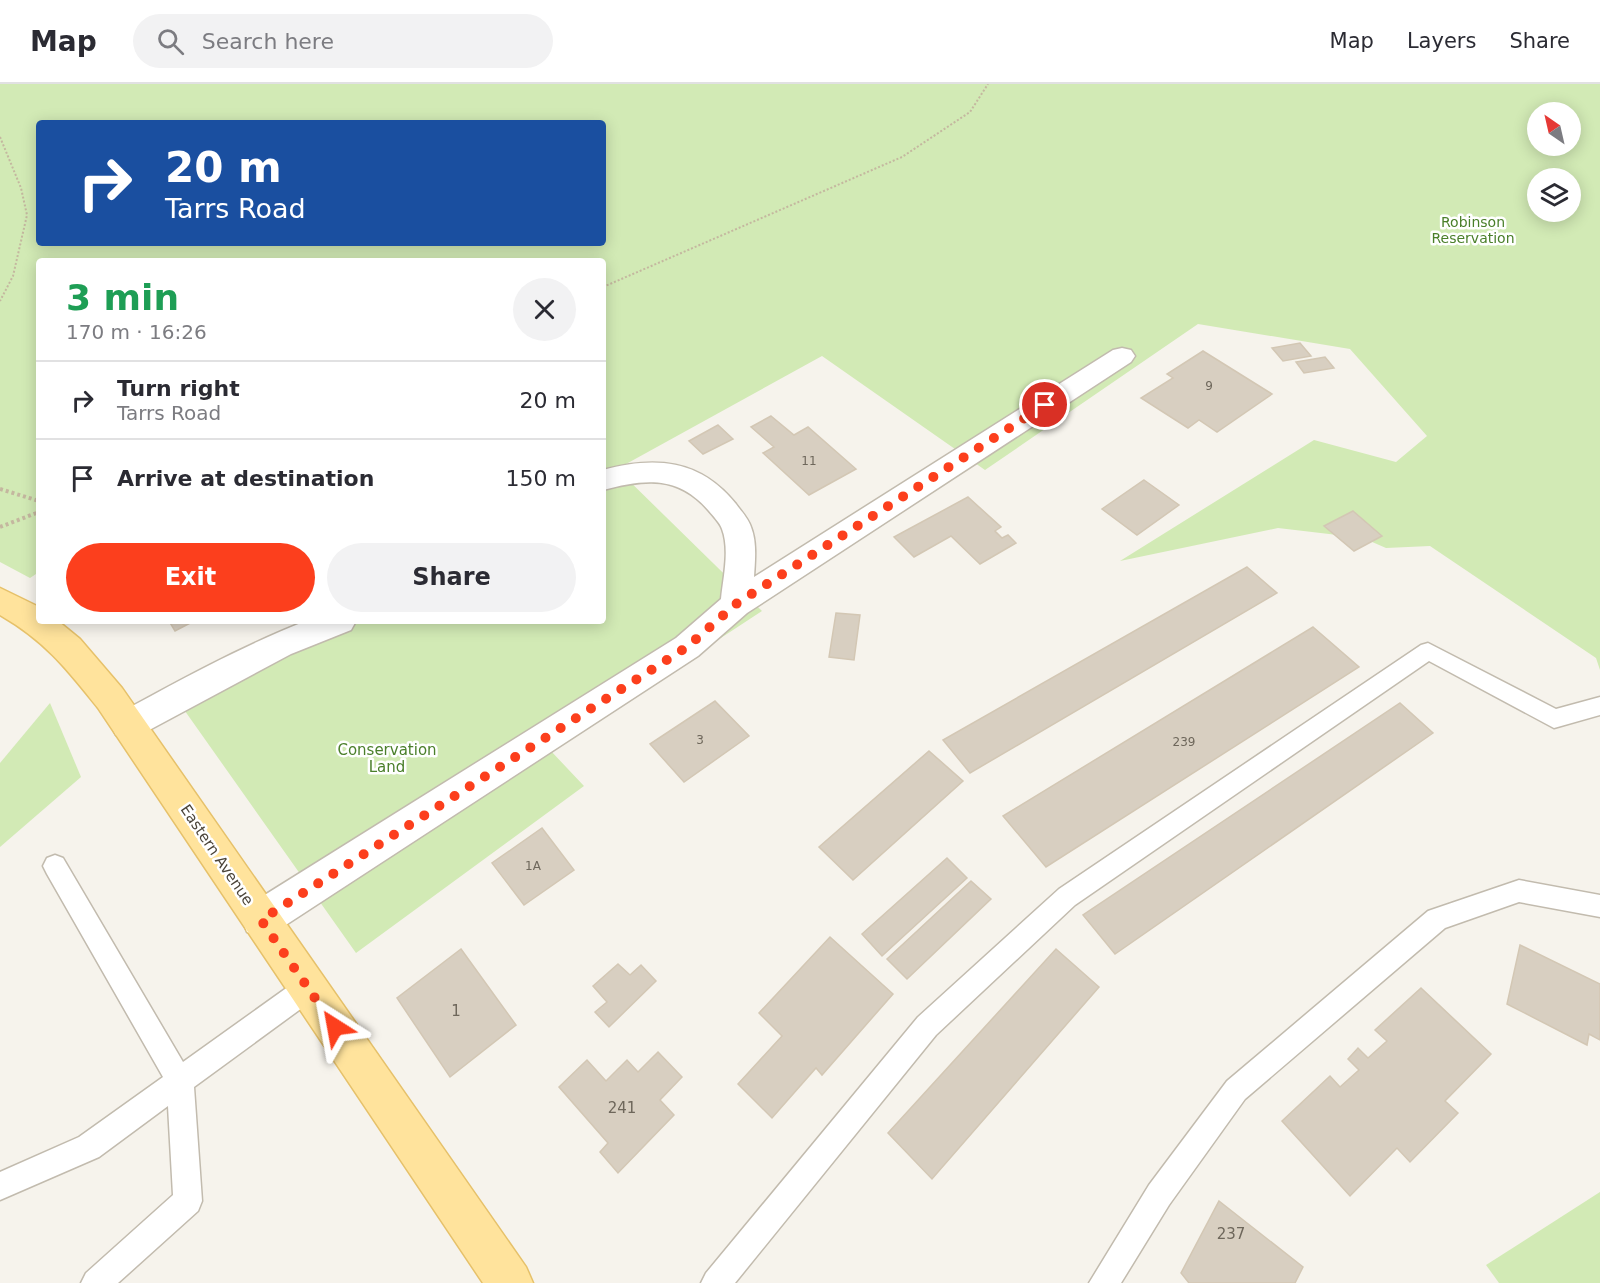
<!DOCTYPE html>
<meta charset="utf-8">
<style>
:root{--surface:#fff;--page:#f2f2f3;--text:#2b2b33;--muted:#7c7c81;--line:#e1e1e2;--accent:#fc3f1d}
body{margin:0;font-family:"DejaVu Sans",sans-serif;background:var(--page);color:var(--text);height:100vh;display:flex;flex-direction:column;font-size:22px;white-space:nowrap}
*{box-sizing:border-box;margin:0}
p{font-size:20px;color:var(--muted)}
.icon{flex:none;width:33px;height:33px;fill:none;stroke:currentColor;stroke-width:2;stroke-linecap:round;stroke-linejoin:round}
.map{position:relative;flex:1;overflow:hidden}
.panel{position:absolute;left:36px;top:174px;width:570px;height:366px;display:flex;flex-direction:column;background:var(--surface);border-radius:6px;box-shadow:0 3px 15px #0003}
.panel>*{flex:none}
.banner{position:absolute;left:36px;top:36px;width:570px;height:126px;border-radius:6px;box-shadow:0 3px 15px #0003;background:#1a4fa0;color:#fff;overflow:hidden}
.needle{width:39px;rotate:326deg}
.controls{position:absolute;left:1527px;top:18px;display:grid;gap:12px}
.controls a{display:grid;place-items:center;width:54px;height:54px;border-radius:50%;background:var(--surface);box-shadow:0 3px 15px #0003;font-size:30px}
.pin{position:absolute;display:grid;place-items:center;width:51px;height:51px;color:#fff;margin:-26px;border:3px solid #fff;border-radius:50%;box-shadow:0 2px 6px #0007}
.me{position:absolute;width:66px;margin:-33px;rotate:326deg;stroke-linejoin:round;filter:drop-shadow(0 0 4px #0008)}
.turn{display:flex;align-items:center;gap:21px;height:126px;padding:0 30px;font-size:27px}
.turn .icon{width:78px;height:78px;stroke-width:2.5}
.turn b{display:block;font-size:42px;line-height:51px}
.round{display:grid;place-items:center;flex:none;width:63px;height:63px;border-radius:32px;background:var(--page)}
.summary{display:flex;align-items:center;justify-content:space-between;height:102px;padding:0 30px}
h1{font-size:36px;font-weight:800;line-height:45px;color:#1e9e55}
.primary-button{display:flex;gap:12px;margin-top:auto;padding:12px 30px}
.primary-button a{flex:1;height:69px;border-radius:36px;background:var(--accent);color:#fff;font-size:24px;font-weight:800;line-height:69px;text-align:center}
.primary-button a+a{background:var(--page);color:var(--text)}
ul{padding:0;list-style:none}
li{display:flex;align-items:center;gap:18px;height:78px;padding:0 30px;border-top:2px solid var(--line)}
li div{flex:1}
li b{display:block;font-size:22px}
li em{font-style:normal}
header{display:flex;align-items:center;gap:36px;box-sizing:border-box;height:84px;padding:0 30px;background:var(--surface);border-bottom:2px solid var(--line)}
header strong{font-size:28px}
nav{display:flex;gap:33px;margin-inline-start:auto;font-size:21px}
.search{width:420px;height:54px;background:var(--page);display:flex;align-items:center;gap:15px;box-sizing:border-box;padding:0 21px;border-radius:33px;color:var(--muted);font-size:22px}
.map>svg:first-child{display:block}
.green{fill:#d2eab5;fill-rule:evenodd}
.building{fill:#d8cfc1;stroke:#d3c7b4;stroke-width:1.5}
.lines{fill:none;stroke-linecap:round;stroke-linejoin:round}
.service-casing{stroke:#c2bbae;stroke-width:3}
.minor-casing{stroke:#c2bbae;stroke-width:3}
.primary-casing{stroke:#e6c16a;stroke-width:3}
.path-far1{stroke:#c4b79f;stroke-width:2;stroke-dasharray:2 2;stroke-linecap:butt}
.path{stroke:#c4b79f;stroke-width:4;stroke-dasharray:3 3;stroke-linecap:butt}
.service{fill:#fff;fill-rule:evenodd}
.minor{fill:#fff;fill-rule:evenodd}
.primary{fill:#ffe39c;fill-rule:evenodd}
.route{stroke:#fc3f1d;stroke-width:10;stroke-dasharray:0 18}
.labels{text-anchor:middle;stroke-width:5;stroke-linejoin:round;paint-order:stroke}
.number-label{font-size:12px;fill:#6e675b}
.far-park-label{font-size:14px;fill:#4a7f2a;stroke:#fff}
.park-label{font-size:15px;fill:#4a7f2a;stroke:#fff}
.street-label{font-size:15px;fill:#4b4439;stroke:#fff}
.near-number-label{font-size:15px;fill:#6e675b}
</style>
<header>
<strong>Map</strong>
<div class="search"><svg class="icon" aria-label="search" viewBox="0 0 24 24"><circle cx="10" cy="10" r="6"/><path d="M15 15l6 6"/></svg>Search here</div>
<nav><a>Map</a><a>Layers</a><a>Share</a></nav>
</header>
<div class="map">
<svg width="1600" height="1199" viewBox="0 0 1600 1199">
<rect width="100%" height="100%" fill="#f6f3ec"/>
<g class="green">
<path d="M 0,0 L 1600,0 L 1600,586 L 1596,574 L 1430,462 L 1386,464 L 1363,454 L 1278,444 L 1120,477 L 1314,356 L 1396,378 L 1427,352 L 1350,265 L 1198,240 L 985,386 L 822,272 L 617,385 L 762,527 L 550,666 L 584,702 L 356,869 L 180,620 L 330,537 L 603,537 L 603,177 L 39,177 L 39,488 L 30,494 L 0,478 ZM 1538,28 L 1570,28 L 1570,62 L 1538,62 ZM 39,39 L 603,39 L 603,159 L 39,159 ZM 1538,94 L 1570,94 L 1570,128 L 1538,128 Z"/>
<path d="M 50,619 L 81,693 L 0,763 L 0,679 Z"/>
<path d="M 1600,1108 L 1600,1199 L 1499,1199 L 1486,1181 Z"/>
</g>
<g class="building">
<path d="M 1300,259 L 1311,272 L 1283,277 L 1272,264 Z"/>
<path d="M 1203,267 L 1272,310 L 1217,348 L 1199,336 L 1188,344 L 1141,314 L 1173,294 L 1167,290 Z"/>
<path d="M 1325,273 L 1334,284 L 1304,289 L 1296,278 Z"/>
<path d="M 771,332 L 794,351 L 808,343 L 856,385 L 809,411 L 763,369 L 774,363 L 751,343 Z"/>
<path d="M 718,341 L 733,355 L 703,370 L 689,357 Z"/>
<path d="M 1144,396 L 1179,421 L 1137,451 L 1102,425 Z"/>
<path d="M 968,413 L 1001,443 L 995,447 L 1002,454 L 1008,451 L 1016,459 L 980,480 L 951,452 L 914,473 L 894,453 Z"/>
<path d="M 1353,427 L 1382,452 L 1354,467 L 1324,442 Z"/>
<path d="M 1247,483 L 1277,509 L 970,689 L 943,656 Z"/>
<path d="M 836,529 L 860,531 L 854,576 L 829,573 Z"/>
<path d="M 169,537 L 194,537 L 175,547 Z"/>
<path d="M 1313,543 L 1359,583 L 1046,783 L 1003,732 Z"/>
<path d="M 715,617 L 749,652 L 684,698 L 650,660 Z"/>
<path d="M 1400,619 L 1433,649 L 1115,870 L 1083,831 Z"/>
<path d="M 929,667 L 963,697 L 853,796 L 819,763 Z"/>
<path d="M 542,744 L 574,786 L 524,821 L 492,779 Z"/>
<path d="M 947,774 L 967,794 L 882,872 L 862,850 Z"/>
<path d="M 971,797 L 991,815 L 907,895 L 887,875 Z"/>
<path d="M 830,853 L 893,910 L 822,991 L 816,984 L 772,1034 L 738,1000 L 782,952 L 759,929 Z"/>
<path d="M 1520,861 L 1600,900 L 1600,956 L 1589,950 L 1587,961 L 1507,920 Z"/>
<path d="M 461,865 L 516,941 L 450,993 L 397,914 Z"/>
<path d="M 1056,865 L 1099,903 L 932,1095 L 888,1049 Z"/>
<path d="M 618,880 L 630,891 L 641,881 L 656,897 L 609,943 L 595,928 L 607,918 L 593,902 Z"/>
<path d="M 1421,904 L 1491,970 L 1445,1017 L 1458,1029 L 1410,1078 L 1397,1064 L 1350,1112 L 1282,1037 L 1330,992 L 1340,1003 L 1359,986 L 1348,975 L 1358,964 L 1368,974 L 1387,957 L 1375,946 Z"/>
<path d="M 658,968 L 682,993 L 660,1016 L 674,1031 L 618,1089 L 600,1068 L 608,1059 L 559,1003 L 587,976 L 606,997 L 627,976 L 638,988 Z"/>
<path d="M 1219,1117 L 1303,1183 L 1295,1199 L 1189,1199 L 1181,1189 Z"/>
</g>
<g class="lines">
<defs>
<g id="service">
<path d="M 1428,559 L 1556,625 L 1600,613 L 1600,631 L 1554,644 L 1429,577 L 1075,821 L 936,951 L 735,1199 L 701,1199 L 706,1189 L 918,933 L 1059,805 L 1421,561 Z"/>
<path d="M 55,771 L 63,774 L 183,978 L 299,895 L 308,891 L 317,895 L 321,904 L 317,913 L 194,1003 L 202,1117 L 198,1127 L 118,1199 L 81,1199 L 86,1189 L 173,1111 L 168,1022 L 99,1073 L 0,1116 L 0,1088 L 79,1053 L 163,993 L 47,790 L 43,782 L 47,774 Z"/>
<path d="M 1519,796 L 1600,811 L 1600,833 L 1519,818 L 1445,844 L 1245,1015 L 1169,1121 L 1121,1199 L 1089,1199 L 1149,1101 L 1227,997 L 1428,827 Z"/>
</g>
<g id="minor">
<path d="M 1122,264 L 1131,266 L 1135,272 L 1131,278 L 747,529 L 698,572 L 275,848 L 261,853 L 247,848 L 242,835 L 247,822 L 676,554 L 721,515 C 723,494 730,466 722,445 C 720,439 713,432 709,427 C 678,391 645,395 603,406 L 603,386 C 655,372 700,375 736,420 C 741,427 748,434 751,443 C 757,458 755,477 754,493 L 1113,266 Z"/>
<path d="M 306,537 L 356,537 L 351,546 L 291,570 L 140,651 L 128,655 L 116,651 L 111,641 L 116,631 C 178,597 240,563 306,537 Z"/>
</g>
<path id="primary" d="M 0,504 L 39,523 L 39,537 L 58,537 L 80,555 L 122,604 L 526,1183 L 533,1199 L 483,1199 L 98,624 C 66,584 45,557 0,531 Z"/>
</defs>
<use href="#service" class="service-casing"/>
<use href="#minor" class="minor-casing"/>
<use href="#primary" class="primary-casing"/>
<g class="path-far1">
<path d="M 0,53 L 21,104 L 27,131 L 13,192 L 0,217"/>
<path d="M 603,203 L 902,73 L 970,28 L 988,0"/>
</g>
<g class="path">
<path d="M 0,405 L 39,417"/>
<path d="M 0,443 L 39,428"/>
</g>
<use href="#service" class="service"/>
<use href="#minor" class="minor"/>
<use href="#primary" class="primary"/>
</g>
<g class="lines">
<path class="route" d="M 335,943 L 261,836 L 687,563 L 736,520 L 1045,321"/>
</g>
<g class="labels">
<g class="number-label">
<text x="1209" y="306">9</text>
<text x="809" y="381">11</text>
<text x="700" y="660">3</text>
<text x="1184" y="662">239</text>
<text x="533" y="786">1A</text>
</g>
<g class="far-park-label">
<text x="1473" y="143">Robinson<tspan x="1473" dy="16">Reservation</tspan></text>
</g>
<g class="park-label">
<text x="387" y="671">Conservation<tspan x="387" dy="17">Land</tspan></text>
</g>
<g class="street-label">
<text transform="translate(217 771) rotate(56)" y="5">Eastern Avenue</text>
</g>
<g class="near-number-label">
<text x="456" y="932">1</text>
<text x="622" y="1029">241</text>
<text x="1231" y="1155">237</text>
</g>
</g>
</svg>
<div class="controls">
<a><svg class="needle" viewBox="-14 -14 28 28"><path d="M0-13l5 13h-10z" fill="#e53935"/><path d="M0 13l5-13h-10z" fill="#7c7c81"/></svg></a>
<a><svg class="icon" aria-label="layers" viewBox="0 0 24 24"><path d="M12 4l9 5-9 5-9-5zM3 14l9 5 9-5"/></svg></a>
</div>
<div class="pin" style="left:1045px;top:321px;background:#d93025"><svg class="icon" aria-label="arrive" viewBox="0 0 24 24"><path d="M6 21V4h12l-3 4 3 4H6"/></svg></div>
<svg class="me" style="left:335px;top:943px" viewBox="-20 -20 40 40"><path d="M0-17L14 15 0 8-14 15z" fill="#fc3f1d" stroke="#fff" stroke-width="4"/></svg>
<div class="banner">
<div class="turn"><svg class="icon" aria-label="right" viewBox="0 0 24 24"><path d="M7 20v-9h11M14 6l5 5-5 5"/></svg><div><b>20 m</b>Tarrs Road</div></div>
</div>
<section class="panel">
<div class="summary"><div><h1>3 min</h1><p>170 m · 16:26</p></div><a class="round"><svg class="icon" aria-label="close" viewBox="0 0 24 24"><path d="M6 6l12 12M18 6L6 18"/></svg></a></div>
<ul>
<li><svg class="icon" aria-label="right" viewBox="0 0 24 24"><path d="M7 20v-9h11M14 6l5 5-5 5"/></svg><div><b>Turn right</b><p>Tarrs Road</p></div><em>20 m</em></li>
<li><svg class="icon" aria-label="arrive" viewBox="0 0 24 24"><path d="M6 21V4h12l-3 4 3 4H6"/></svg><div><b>Arrive at destination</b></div><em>150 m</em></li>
</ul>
<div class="primary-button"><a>Exit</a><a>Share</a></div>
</section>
</div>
